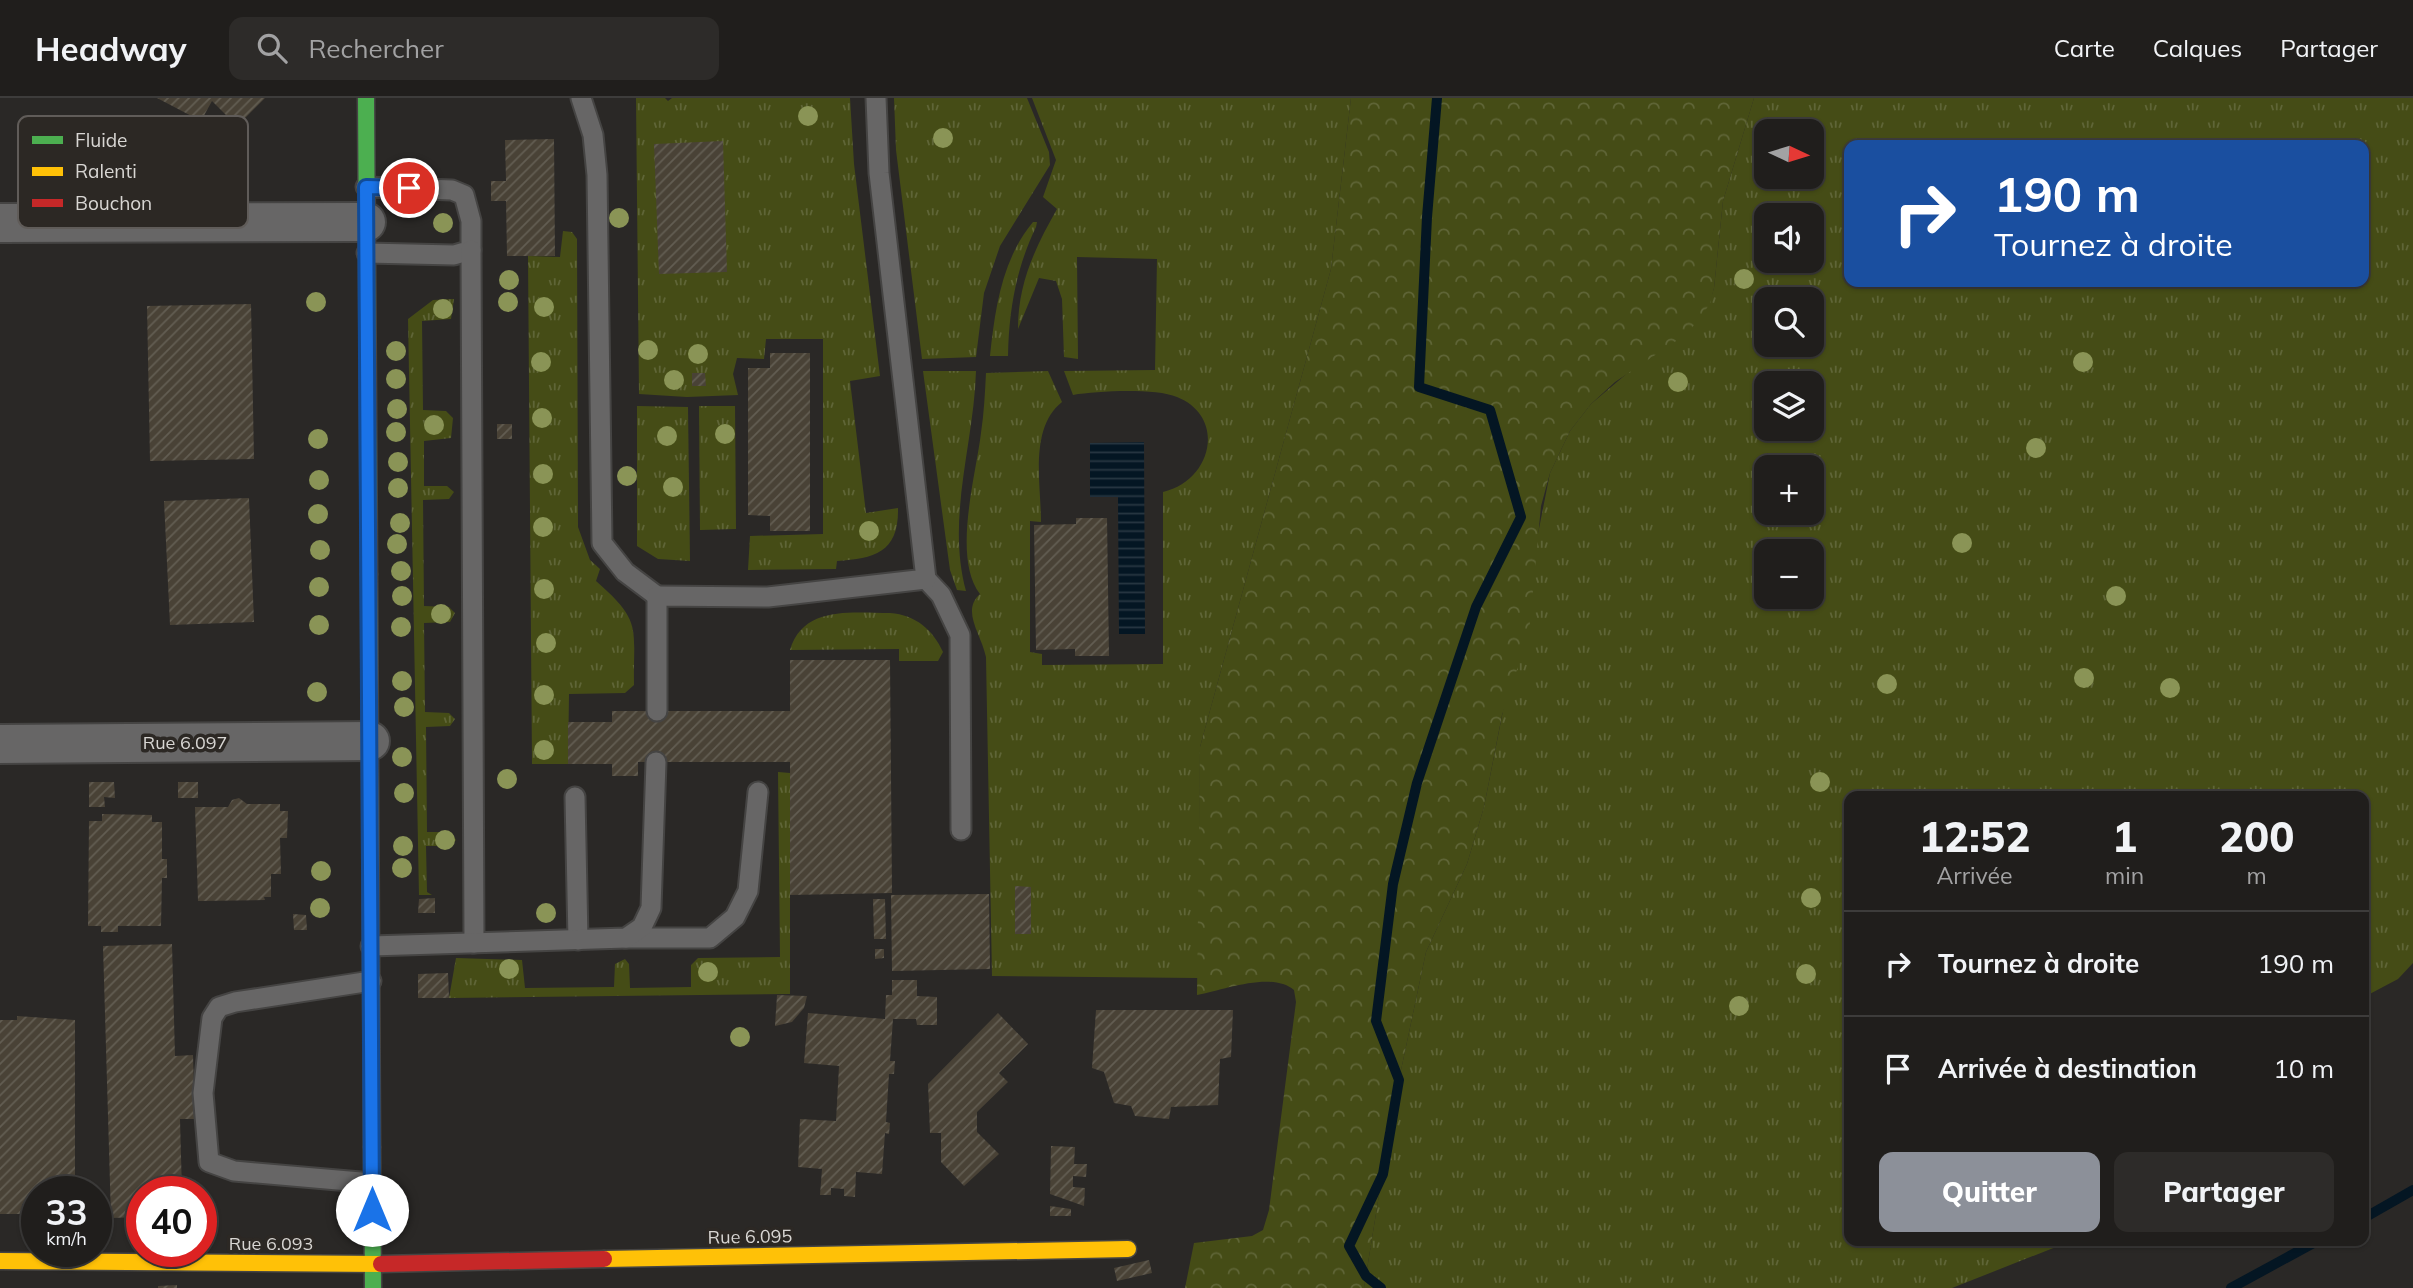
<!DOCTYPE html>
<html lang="fr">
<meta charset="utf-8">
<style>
:root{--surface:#201e1c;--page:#2d2b29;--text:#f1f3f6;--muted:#a2a2a3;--line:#3d3c3b;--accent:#8c9099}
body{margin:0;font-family:Mulish,sans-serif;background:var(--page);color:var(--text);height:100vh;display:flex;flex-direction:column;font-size:26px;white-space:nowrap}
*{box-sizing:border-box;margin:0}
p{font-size:23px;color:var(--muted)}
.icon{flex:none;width:38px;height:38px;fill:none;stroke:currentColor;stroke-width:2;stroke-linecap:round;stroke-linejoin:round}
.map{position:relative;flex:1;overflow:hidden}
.sheet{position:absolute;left:1844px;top:693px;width:525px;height:455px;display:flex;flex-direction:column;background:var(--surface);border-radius:14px;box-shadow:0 2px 5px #0004,0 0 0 2px var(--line)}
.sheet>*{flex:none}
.banner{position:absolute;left:1844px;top:42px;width:525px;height:147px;border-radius:14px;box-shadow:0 2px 5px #0004,0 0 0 2px var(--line);background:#1a4fa0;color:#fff;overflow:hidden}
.needle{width:46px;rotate:94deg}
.tools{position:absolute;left:1754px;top:21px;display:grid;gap:14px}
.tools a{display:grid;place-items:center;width:70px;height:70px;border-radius:14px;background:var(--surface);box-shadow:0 2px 5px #0004,0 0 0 2px var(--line);font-size:35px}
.speed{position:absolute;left:21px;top:1078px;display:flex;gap:14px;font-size:35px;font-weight:700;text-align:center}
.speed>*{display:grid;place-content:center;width:91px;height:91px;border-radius:50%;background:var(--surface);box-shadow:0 2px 5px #0004,0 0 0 2px var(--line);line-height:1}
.speed small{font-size:18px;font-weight:400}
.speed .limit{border:10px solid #d22;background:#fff;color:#111}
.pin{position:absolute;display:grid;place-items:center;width:60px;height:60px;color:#fff;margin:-30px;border:4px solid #fff;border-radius:50%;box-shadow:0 2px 7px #0007}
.me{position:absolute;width:77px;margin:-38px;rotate:0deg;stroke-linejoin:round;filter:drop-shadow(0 0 5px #0008)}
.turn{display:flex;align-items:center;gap:24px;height:147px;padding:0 35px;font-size:32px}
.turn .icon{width:91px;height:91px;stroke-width:2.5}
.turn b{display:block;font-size:49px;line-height:60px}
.eta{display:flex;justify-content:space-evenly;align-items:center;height:119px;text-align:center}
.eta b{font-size:42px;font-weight:800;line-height:49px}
.cta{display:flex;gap:14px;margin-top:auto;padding:14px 35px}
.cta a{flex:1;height:80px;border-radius:14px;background:var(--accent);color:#fff;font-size:28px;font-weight:800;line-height:80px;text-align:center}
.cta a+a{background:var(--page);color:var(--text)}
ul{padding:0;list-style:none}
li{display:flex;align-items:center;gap:21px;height:105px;padding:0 35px;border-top:2px solid var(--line)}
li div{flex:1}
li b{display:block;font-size:26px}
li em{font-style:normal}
header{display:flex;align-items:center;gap:42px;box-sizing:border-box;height:98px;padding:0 35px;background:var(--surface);border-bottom:2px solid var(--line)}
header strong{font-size:33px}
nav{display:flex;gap:38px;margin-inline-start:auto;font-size:24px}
.search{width:490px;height:63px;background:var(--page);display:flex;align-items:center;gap:18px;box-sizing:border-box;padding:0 24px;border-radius:14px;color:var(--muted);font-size:26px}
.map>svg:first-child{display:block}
.grass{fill:url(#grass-tufts);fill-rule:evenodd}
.forest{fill:url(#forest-crowns)}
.water{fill:url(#water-rules)}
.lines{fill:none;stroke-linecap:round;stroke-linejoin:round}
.stream{stroke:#041623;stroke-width:10}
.building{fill:url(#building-hatch)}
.lane-casing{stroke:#454443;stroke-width:23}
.street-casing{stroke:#454443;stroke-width:42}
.fast-casing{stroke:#454443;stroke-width:19}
.slow-casing{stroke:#454443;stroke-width:19}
.jam-casing{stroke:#454443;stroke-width:19}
.lane{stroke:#676666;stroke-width:19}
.street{stroke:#676666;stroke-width:38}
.fast{stroke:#4caf50;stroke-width:16}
.slow{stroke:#ffc107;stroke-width:16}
.jam{stroke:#c62828;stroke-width:16}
.tree{fill:#8a9456}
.route-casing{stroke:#114b97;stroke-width:18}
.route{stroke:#1a73e8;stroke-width:12}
.labels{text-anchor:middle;stroke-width:7;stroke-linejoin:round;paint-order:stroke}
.street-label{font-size:18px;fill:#d8d6d3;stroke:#2c2824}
.key{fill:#2c2824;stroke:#605c59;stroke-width:2}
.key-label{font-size:19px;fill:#d8d6d3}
</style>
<header>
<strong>Headway</strong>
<div class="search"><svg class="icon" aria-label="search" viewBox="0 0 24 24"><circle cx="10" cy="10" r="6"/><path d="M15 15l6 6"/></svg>Rechercher</div>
<nav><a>Carte</a><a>Calques</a><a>Partager</a></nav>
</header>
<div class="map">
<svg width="2413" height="1190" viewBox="0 0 2413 1190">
<defs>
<pattern id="grass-tufts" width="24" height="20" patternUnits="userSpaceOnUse" patternTransform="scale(1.75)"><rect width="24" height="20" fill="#454c16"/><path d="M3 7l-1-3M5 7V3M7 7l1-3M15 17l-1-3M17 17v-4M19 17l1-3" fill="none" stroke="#5f6537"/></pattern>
<pattern id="forest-crowns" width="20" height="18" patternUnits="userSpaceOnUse" patternTransform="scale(1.75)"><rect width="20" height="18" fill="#454c16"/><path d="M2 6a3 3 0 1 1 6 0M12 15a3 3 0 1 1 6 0" fill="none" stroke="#5f6537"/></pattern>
<pattern id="water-rules" width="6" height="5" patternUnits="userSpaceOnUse" patternTransform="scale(1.75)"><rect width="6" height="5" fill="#041623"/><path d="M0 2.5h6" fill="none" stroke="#283742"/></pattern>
<pattern id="building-hatch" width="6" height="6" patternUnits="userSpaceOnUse" patternTransform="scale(1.75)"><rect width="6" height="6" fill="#494236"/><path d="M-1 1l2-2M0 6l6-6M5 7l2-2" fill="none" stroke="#625d52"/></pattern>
</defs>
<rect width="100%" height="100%" fill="#2a2826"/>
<g class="grass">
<path d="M 636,0 L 665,0 L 668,3 L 672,0 L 850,0 L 854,66 L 880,278 L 850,283 L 866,415 L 898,410 C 899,454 875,461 837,463 L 836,471 L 748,472 L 750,438 L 823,436 L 823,241 L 766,241 L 764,261 L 737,260 L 733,276 L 738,297 L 687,299 L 639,296 Z"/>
<path d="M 894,0 L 1027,0 L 1049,54 L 1050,67 L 1000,148 L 984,195 L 976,259 L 922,261 L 896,52 Z"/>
<path d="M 1032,0 L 1351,0 L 1331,171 L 1200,649 L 1199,880 L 992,878 L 986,559 C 981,535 961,513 980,496 C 952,460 976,377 981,335 C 984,315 985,295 986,275 L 1048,273 L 1062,304 C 1029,330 1041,386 1041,424 L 1030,423 L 1030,554 L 1042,556 L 1042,567 L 1163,566 L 1163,394 C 1212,383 1227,319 1177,299 C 1155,290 1097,293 1073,297 L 1064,273 L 1155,272 L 1157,161 L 1077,159 L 1078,261 L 1064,259 L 1062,201 L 1056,183 L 1039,180 L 1018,231 C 1018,185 1035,150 1057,111 L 1043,99 L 1056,62 Z"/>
<path d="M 1754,0 L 2413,0 L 2413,865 L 2398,881 L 2364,899 L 2364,698 L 1850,698 L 1850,1143 L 2071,1143 L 1952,1190 L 1364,1190 L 1393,1010 L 1426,854 L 1467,766 L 1484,709 L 1550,375 L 1570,333 L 1591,306 L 1709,206 L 1714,190 L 1723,103 ZM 1766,33 L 1811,33 L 1811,79 L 1766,79 ZM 1850,47 L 2364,47 L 2364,184 L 1850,184 ZM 1766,117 L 1811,117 L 1811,163 L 1766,163 ZM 1766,201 L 1811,201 L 1811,247 L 1766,247 ZM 1766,285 L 1811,285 L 1811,331 L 1766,331 ZM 1766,369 L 1811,369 L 1811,415 L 1766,415 ZM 1766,453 L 1811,453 L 1811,499 L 1766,499 Z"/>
<path d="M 1033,124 L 1037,124 L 1036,129 C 1016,171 1009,211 1008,258 L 990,258 C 995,211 1002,161 1033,124 Z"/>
<path d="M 563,133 L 572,134 L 577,141 L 578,429 L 590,462 L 600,471 L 596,483 C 643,524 633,529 634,587 L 625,595 L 569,596 L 568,666 L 532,666 L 528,158 L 560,159 Z"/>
<path d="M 454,201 L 451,221 L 422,223 L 423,312 L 446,313 L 453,320 L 451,340 L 424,343 L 424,388 L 447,388 L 454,394 L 449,401 L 423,402 L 424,508 L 449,509 L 455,515 L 450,524 L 424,525 L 425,614 L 449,615 L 455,621 L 450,628 L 426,629 L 427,734 L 451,734 L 456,742 L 451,748 L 426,748 L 427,794 L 432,797 L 419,797 L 408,221 L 433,202 Z"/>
<path d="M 923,273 L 976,273 C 974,346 946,420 966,493 L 957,492 L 950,472 Z"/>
<path d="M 637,308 L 688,309 L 690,463 L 658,461 L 637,448 Z"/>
<path d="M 699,308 L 735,308 L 736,431 L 700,432 Z"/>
<path d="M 890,515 C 916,517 933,532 943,554 L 938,563 L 899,563 L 899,551 L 790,552 C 803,507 853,515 890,515 Z"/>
<path d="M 778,674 L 790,675 L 790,896 L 449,900 L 456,860 L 522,862 L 525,890 L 614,889 L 615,866 L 625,861 L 629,866 L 630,890 L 691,889 L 691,867 L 698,860 L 780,859 Z"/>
</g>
<path class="forest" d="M 1351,0 L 1754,0 L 1723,103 L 1714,190 L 1710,206 L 1688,235 L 1615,284 L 1591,306 L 1570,333 L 1550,375 L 1541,408 L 1529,535 L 1502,617 L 1484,709 L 1467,766 L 1426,854 L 1393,1010 L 1364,1190 L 1185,1190 L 1194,1145 L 1252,1138 L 1263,1132 L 1269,1112 L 1296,904 L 1294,892 C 1271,873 1224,892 1197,897 L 1200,649 L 1331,171 Z"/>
<path class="water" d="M 1144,344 L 1145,536 L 1119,536 L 1118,399 L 1090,399 L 1090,345 Z"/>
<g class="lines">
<g class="stream">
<path d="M 2364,1120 L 2413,1092"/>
<path d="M 1381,1190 L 1366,1178 L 1349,1148 L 1383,1076 L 1399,982 L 1376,923 L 1393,786 L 1417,685 L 1476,509 L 1521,419 L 1490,312 L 1419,289 L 1427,119 L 1437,0"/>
<path d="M 2231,1190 L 2317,1143"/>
</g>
</g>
<g class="building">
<path d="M 157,0 L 265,0 L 237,28 L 212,3 L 201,23 Z"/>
<path d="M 554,41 L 555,158 L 507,158 L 506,103 L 491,103 L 491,83 L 506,83 L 505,42 Z"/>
<path d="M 723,43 L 727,174 L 659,176 L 654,46 Z"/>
<path d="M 251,206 L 254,361 L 150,363 L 147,208 Z"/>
<path d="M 770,255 L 810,255 L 810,433 L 770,433 L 770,418 L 748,417 L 748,270 L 770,270 Z"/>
<path d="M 692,275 L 705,275 L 706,288 L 692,288 Z"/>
<rect x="497" y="326" width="15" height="15"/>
<path d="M 249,400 L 254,524 L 170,527 L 164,403 Z"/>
<path d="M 1076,420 L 1107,420 L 1109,558 L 1075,558 L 1075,551 L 1036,552 L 1034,427 L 1076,426 Z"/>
<path d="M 790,562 L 890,562 L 892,795 L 790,797 L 790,664 L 638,664 L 638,678 L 612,678 L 612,666 L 568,666 L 568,624 L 612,624 L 612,613 L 790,613 Z"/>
<path d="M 89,684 L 114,684 L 115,700 L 104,699 L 105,709 L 89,709 Z"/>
<rect x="178" y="684" width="20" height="16"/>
<path d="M 239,700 L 247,706 L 280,706 L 280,713 L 288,713 L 287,740 L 280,740 L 281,776 L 271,776 L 271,799 L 264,799 L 265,802 L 198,803 L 195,709 L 228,709 L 232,702 Z"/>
<path d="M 102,716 L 152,717 L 152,724 L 162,724 L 162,761 L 167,761 L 167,780 L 162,780 L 161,828 L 118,828 L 118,834 L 101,834 L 101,828 L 88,828 L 89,723 L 102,723 Z"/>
<path d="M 1015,788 L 1031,789 L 1031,836 L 1015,836 Z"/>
<path d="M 989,796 L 990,871 L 892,873 L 891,797 Z"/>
<path d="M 435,800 L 435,815 L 418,815 L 419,801 Z"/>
<path d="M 873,801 L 885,801 L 886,841 L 874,841 Z"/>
<path d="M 293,816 L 306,817 L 307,832 L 294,832 Z"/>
<path d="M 172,846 L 175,958 L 193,957 L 195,1021 L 180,1021 L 182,1094 L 142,1094 L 142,1119 L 111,1120 L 103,848 Z"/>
<path d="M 875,851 L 884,851 L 884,860 L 875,861 Z"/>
<path d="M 448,875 L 449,900 L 418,900 L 418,876 Z"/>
<path d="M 892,882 L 917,882 L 917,898 L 937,899 L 937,927 L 917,927 L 916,921 L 893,921 L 890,963 L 895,963 L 894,976 L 889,976 L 886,1024 L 890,1025 L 889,1036 L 885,1035 L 882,1076 L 856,1074 L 855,1099 L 844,1098 L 844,1091 L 831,1090 L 831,1097 L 820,1097 L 822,1071 L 798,1069 L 800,1021 L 836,1023 L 839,968 L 804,965 L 808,915 L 885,921 L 886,897 L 892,897 Z"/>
<path d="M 777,897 L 807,898 L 804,910 L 792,924 L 775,928 Z"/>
<path d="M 1096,912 L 1233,912 L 1231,959 L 1220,961 L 1218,1007 L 1171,1009 L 1169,1021 L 1135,1018 L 1131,1008 L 1114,1005 L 1104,974 L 1092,970 Z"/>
<path d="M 998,915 L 1028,946 L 999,975 L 1008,984 L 977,1014 L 977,1034 L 999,1056 L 964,1088 L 941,1064 L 941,1035 L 930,1035 L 928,986 Z"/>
<path d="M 17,918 L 75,922 L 75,1094 L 37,1094 L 37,1106 L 22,1106 L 23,1116 L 0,1116 L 0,922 L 17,922 Z"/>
<path d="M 1051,1048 L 1075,1049 L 1074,1066 L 1087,1066 L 1086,1079 L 1073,1078 L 1073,1089 L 1085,1090 L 1084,1108 L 1050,1096 Z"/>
<path d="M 1050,1108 L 1071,1111 L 1071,1118 L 1050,1118 Z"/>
<path d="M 1149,1162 L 1152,1175 L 1117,1183 L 1114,1170 Z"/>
<path d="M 177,1187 L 177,1190 L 158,1190 L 158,1188 Z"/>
</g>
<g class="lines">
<defs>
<g id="lane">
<path d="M 581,0 L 593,37 L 597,77 L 602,445 L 625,474 L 657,498"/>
<path d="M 366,89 L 452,92 L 464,97 L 471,123 L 471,152 L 454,157 L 367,155"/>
<path d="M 471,152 L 474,845"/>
<path d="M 926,481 L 941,497 L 960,537 L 961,732"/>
<path d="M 657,613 L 657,498 L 768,499 L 926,481 L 879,75 L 876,0"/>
<path d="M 575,699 L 578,842"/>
<path d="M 626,840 L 710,840 L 735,819 L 748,793 L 758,694"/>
<path d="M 371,848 L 626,840 L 642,829 L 651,810 L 656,664"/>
<path d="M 371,883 L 235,904 L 219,909 L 212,920 L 203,995 L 209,1064 L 234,1073 L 372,1085"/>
</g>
<g id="street">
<path d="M 0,125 L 366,124"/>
<path d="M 0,646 L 370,643"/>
</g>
<g id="fast">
<path d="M 366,0 L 369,476"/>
<path d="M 372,1049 L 373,1190"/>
</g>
<g id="slow">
<path d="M 369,476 L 372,1049"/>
<path d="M 604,1161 L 1128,1151"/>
<path d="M 0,1163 L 381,1166"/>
</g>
<path id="jam" d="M 381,1166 L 604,1161"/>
</defs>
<use href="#lane" class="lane-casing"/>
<use href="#street" class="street-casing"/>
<use href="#fast" class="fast-casing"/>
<use href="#slow" class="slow-casing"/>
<use href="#jam" class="jam-casing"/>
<use href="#lane" class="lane"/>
<use href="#street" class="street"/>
<use href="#fast" class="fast"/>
<use href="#slow" class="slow"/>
<use href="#jam" class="jam"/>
</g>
<g class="tree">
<circle cx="808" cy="18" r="10"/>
<circle cx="943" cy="40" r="10"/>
<circle cx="619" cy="120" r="10"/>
<circle cx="443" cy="125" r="10"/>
<circle cx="1744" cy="181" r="10"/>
<circle cx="509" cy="182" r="10"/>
<circle cx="316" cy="204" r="10"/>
<circle cx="508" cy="204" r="10"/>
<circle cx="544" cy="209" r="10"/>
<circle cx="443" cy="211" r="10"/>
<circle cx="648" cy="252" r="10"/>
<circle cx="396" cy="253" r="10"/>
<circle cx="698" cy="256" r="10"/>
<circle cx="541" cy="264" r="10"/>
<circle cx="2083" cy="264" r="10"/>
<circle cx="396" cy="281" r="10"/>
<circle cx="674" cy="282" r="10"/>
<circle cx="1678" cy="284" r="10"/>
<circle cx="397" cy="311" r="10"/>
<circle cx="542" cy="320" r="10"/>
<circle cx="434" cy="327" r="10"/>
<circle cx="396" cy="334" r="10"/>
<circle cx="725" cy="336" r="10"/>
<circle cx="667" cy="338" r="10"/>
<circle cx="318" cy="341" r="10"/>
<circle cx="2036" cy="350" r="10"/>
<circle cx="398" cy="364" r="10"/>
<circle cx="543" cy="376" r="10"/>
<circle cx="627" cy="378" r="10"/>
<circle cx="319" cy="382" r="10"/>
<circle cx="673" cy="389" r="10"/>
<circle cx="398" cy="390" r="10"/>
<circle cx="318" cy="416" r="10"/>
<circle cx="400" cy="425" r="10"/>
<circle cx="543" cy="429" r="10"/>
<circle cx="869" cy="433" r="10"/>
<circle cx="1962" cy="445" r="10"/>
<circle cx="397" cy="446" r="10"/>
<circle cx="320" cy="452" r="10"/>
<circle cx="401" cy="473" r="10"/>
<circle cx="319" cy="489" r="10"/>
<circle cx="544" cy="491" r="10"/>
<circle cx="402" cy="498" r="10"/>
<circle cx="2116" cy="498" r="10"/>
<circle cx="441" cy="516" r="10"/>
<circle cx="319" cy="527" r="10"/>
<circle cx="401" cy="529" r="10"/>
<circle cx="546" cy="545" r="10"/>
<circle cx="2084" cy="580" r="10"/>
<circle cx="402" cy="583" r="10"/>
<circle cx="1887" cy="586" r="10"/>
<circle cx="2170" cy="590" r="10"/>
<circle cx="317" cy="594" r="10"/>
<circle cx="544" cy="597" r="10"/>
<circle cx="404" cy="609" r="10"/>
<circle cx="544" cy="652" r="10"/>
<circle cx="402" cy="659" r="10"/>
<circle cx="507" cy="681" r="10"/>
<circle cx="1820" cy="684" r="10"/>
<circle cx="404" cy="695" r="10"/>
<circle cx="445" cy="742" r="10"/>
<circle cx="403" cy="748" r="10"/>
<circle cx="402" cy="770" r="10"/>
<circle cx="321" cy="773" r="10"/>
<circle cx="1811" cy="800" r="10"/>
<circle cx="320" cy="810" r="10"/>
<circle cx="546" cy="815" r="10"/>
<circle cx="509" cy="871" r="10"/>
<circle cx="708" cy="874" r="10"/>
<circle cx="1806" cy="876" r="10"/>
<circle cx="1739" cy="908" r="10"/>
<circle cx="740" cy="939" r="10"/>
</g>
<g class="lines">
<defs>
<path id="route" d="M 372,1112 L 366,89 L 409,90"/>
</defs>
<use href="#route" class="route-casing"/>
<use href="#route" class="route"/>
</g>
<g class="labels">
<g class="street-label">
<text x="185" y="651">Rue 6.097</text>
<text transform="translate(750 1139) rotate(-1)" y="6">Rue 6.095</text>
<text x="271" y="1152">Rue 6.093</text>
</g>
</g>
<rect x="18" y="18" width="230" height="112" rx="10" class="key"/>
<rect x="32" y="38" width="31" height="8" fill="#4caf50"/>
<rect x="32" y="69" width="31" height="9" fill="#ffc107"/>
<rect x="32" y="101" width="31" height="8" fill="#c62828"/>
<g class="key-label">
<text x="75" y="49">Fluide</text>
<text x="75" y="80">Ralenti</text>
<text x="75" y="112">Bouchon</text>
</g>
</svg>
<div class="tools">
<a><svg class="needle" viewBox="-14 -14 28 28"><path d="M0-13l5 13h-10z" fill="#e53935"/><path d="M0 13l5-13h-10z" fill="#a2a2a3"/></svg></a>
<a><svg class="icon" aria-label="sound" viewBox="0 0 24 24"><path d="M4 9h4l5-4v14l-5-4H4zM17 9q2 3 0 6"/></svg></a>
<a><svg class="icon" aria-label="search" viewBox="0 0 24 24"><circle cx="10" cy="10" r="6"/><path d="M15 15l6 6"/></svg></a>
<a><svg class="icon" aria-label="layers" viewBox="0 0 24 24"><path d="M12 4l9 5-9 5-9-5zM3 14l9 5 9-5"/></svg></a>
<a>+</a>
<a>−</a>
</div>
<div class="speed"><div>33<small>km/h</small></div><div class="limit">40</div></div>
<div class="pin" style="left:409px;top:90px;background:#d93025"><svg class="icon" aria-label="arrive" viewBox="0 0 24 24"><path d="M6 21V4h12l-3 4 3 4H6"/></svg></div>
<svg class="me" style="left:372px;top:1112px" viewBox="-20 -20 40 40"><circle r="19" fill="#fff"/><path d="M0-13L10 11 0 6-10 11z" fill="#1a73e8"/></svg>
<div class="banner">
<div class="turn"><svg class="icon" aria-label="right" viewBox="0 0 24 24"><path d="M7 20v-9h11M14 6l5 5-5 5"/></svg><div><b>190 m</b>Tournez à droite</div></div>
</div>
<section class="sheet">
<div class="eta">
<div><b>12:52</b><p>Arrivée</p></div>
<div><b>1</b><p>min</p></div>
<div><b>200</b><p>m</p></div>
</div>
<ul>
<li><svg class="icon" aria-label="right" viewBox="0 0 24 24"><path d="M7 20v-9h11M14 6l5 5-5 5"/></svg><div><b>Tournez à droite</b></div><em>190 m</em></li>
<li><svg class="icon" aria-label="arrive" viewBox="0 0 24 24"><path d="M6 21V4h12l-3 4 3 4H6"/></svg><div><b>Arrivée à destination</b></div><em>10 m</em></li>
</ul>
<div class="cta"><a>Quitter</a><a>Partager</a></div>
</section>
</div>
